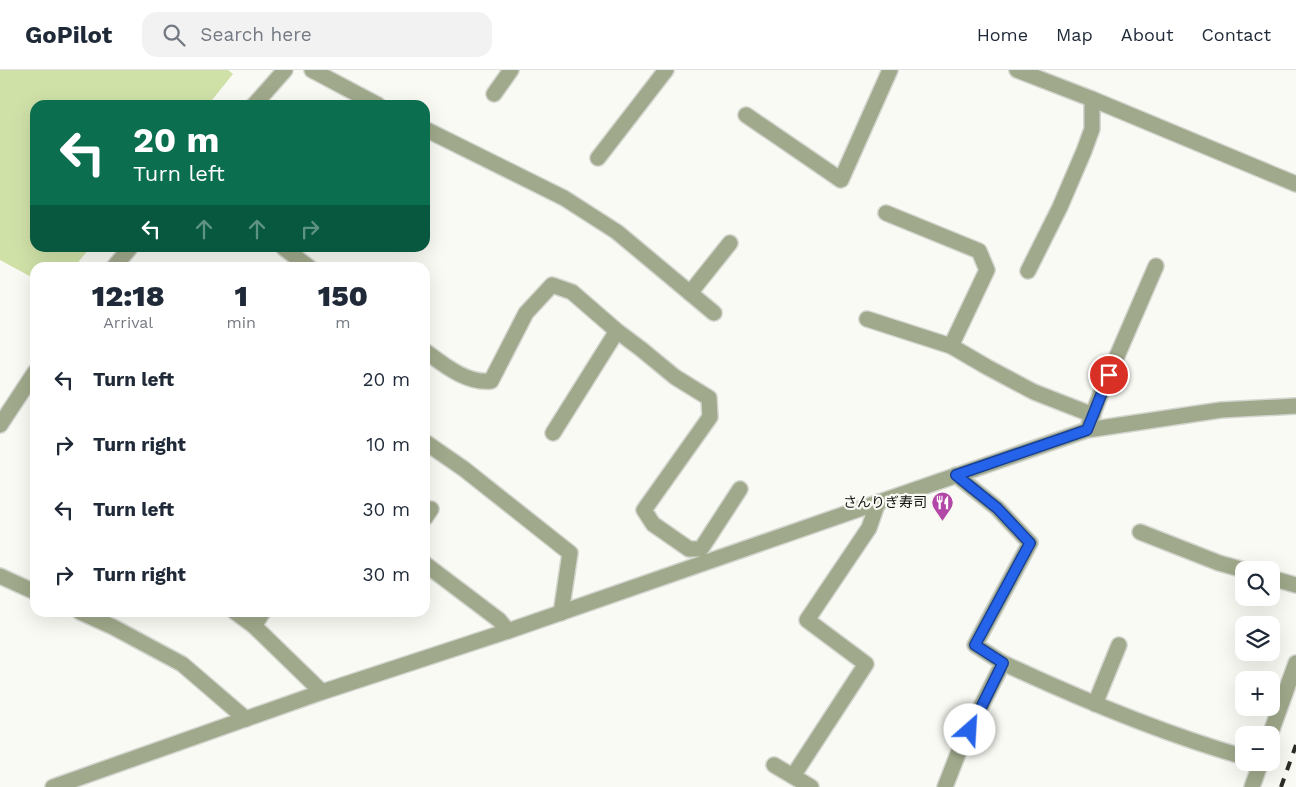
<!DOCTYPE html>
<meta charset="utf-8">
<style>
:root{--surface:#fff;--page:#f2f2f3;--text:#1f2937;--muted:#747a83;--line:#e0e1e3}
body{margin:0;font-family:"Work Sans","Noto Sans JP",sans-serif;background:var(--page);color:var(--text);height:100vh;display:flex;flex-direction:column;font-size:19px;white-space:nowrap}
*{box-sizing:border-box;margin:0}
p{font-size:16px;color:var(--muted)}
.icon{flex:none;width:28px;height:28px;fill:none;stroke:currentColor;stroke-width:2;stroke-linecap:round;stroke-linejoin:round}
.map{position:relative;flex:1;overflow:hidden}
.drawer{position:absolute;left:30px;top:192px;width:400px;height:355px;display:flex;flex-direction:column;background:var(--surface);border-radius:15px;box-shadow:0 5px 20px #0002}
.drawer>*{flex:none}
.hud{position:absolute;left:30px;top:30px;width:400px;height:152px;border-radius:15px;box-shadow:0 5px 20px #0002;background:#0b6e4f;color:#fff;overflow:hidden}
.buttons{position:absolute;left:1235px;top:491px;display:grid;gap:10px}
.buttons a{display:grid;place-items:center;width:45px;height:45px;border-radius:10px;background:var(--surface);box-shadow:0 5px 20px #0002;font-size:25px}
.pin{position:absolute;display:grid;place-items:center;width:42px;height:42px;color:#fff;margin:-21px;border:2px solid #fff;border-radius:50%;box-shadow:0 1px 5px #0007}
.me{position:absolute;width:55px;margin:-28px;rotate:26deg;stroke-linejoin:round;filter:drop-shadow(0 0 4px #0008)}
.turn{display:flex;align-items:center;gap:18px;height:105px;padding:0 20px;font-size:22px}
.turn .icon{width:65px;height:65px;stroke-width:2.5}
.turn b{display:block;font-size:35px;line-height:42px}
.lanes{display:flex;align-items:center;height:48px;padding:0 20px;background:#0003;justify-content:center;gap:25px;direction:ltr}
.lanes .off{opacity:.35}
.eta{display:flex;justify-content:space-evenly;align-items:center;height:85px;text-align:center}
.eta b{font-size:30px;font-weight:800;line-height:35px}
ul{padding:0;list-style:none}
li{display:flex;align-items:center;gap:15px;height:65px;padding:0 20px}
li div{flex:1}
li b{display:block;font-size:19px}
li em{font-style:normal}
header{display:flex;align-items:center;gap:30px;box-sizing:border-box;height:70px;padding:0 25px;background:var(--surface);border-bottom:1px solid var(--line)}
header strong{font-size:24px}
nav{display:flex;gap:28px;margin-inline-start:auto;font-size:18px}
.search{width:350px;height:45px;background:var(--page);display:flex;align-items:center;gap:12px;box-sizing:border-box;padding:0 18px;border-radius:15px;color:var(--muted);font-size:19px}
.map>svg:first-child{display:block}
.green{fill:#d0e1a8}
.lines{fill:none;stroke-linecap:round;stroke-linejoin:round}
.minor-casing{stroke:#d3d5cf;stroke-width:18}
.tertiary-casing{stroke:#d3d5cf;stroke-width:18}
.minor{stroke:#a0a98b;stroke-width:15}
.tertiary{stroke:#a0a98b;stroke-width:15}
.rail{stroke:#2b2b28;stroke-width:4;stroke-dasharray:9 9;stroke-linecap:butt}
.route-casing{stroke:#184099;stroke-width:12}
.route{stroke:#2563eb;stroke-width:9}
.labels{text-anchor:middle;stroke-width:4.5;stroke-linejoin:round;paint-order:stroke}
.poi-label{font-size:14px;fill:#131311;stroke:#f8faf3;text-anchor:end}
</style>
<header>
<strong>GoPilot</strong>
<div class="search"><svg class="icon" aria-label="search" viewBox="0 0 24 24"><circle cx="10" cy="10" r="6"/><path d="M15 15l6 6"/></svg>Search here</div>
<nav><a>Home</a><a>Map</a><a>About</a><a>Contact</a></nav>
</header>
<div class="map">
<svg width="1296" height="717" viewBox="0 0 1296 717">
<rect width="100%" height="100%" fill="#f8faf3"/>
<path class="green" d="M 0,0 L 228,0 L 233,4 L 208,35 L 35,35 L 35,178 L 90,178 L 74,197 L 35,198 L 35,209 L 0,190 Z"/>
<g class="lines">
<defs>
<g id="minor">
<path d="M 312,0 L 378,35"/>
<path d="M 1017,0 L 1092,29 L 1296,114"/>
<path d="M 494,24 L 511,0"/>
<path d="M 254,35 L 285,0"/>
<path d="M 746,45 L 841,110 L 890,0"/>
<path d="M 425,59 L 564,128 L 617,162 L 714,243"/>
<path d="M 598,88 L 666,0"/>
<path d="M 886,143 L 979,181 L 987,200 L 951,276"/>
<path d="M 284,178 L 310,198"/>
<path d="M 113,198 L 130,178"/>
<path d="M 1028,201 L 1060,137 L 1084,81 L 1092,59 L 1092,29"/>
<path d="M 690,223 L 730,173"/>
<path d="M 867,249 L 951,276 L 987,297 L 1034,322 L 1093,345"/>
<path d="M 425,281 C 444,295 467,314 491,311 L 526,243 L 552,215 L 572,222 L 617,261 L 641,279 L 675,307 L 709,328 L 710,347 L 644,440 L 653,454 L 689,479 L 701,479 L 740,419"/>
<path d="M 1089,354 L 1101,323 L 1156,196"/>
<path d="M 0,355 L 35,302"/>
<path d="M 553,363 L 617,261"/>
<path d="M 425,372 L 464,399 L 570,483 L 561,543"/>
<path d="M 956,405 L 997,438 L 1030,473 L 975,575 L 1003,593"/>
<path d="M 425,448 L 431,439"/>
<path d="M 1140,462 L 1219,493 L 1244,500"/>
<path d="M 425,494 L 499,550 L 508,561"/>
<path d="M 0,506 L 35,522"/>
<path d="M 1271,508 L 1296,515"/>
<path d="M 80,542 L 113,557 L 182,594 L 246,649"/>
<path d="M 235,542 L 254,556 L 322,622"/>
<path d="M 254,556 L 263,542"/>
<path d="M 1095,634 L 1119,575"/>
<path d="M 774,695 L 811,717"/>
<path d="M 793,706 L 866,594 L 807,550 L 869,458 L 878,432"/>
<path d="M 53,717 L 322,622 L 508,561 L 1087,360 L 1221,340 L 1296,336"/>
<path d="M 945,717 L 961,676 L 1003,593 C 1080,629 1161,663 1244,687"/>
</g>
<g id="tertiary">
<path d="M 1270,665 L 1296,593"/>
<path d="M 1252,717 L 1261,692"/>
</g>
</defs>
<use href="#minor" class="minor-casing"/>
<use href="#tertiary" class="tertiary-casing"/>
<use href="#minor" class="minor"/>
<use href="#tertiary" class="tertiary"/>
<path class="rail" d="M 1281,717 L 1296,675"/>
</g>
<g class="lines">
<defs>
<path id="route" d="M 970,660 L 1003,593 L 975,575 L 1030,473 L 997,438 L 956,405 L 1087,360 L 1109,305"/>
</defs>
<use href="#route" class="route-casing"/>
<use href="#route" class="route"/>
</g>
<defs>
<symbol id="restaurant-pin" viewBox="-11 -11 22 30"><path d="M0 17L-7.5 6A9.5 9.5 0 1 1 7.5 6Z" fill="#b247a7" stroke="#f8faf3"/><path d="M-5-6h1v4h1v-4h1v4h1v-4h1v5L-1.5 .5V6h-2V.5L-5-1ZM5-6V6H3V1.5H1.5Q1.5-4 5-6Z" fill="#fff"/></symbol>
</defs>
<g fill-rule="evenodd">
<use href="#restaurant-pin" x="930" y="420" width="25" height="34"/>
</g>
<g class="labels">
<g class="poi-label">
<text x="927" y="437">さんりぎ寿司</text>
</g>
</g>
</svg>
<div class="buttons">
<a><svg class="icon" aria-label="search" viewBox="0 0 24 24"><circle cx="10" cy="10" r="6"/><path d="M15 15l6 6"/></svg></a>
<a><svg class="icon" aria-label="layers" viewBox="0 0 24 24"><path d="M12 4l9 5-9 5-9-5zM3 14l9 5 9-5"/></svg></a>
<a>+</a>
<a>−</a>
</div>
<div class="pin" style="left:1109px;top:305px;background:#d93025"><svg class="icon" aria-label="arrive" viewBox="0 0 24 24"><path d="M6 21V4h12l-3 4 3 4H6"/></svg></div>
<svg class="me" style="left:970px;top:660px" viewBox="-20 -20 40 40"><circle r="19" fill="#fff"/><path d="M0-13L10 11 0 6-10 11z" fill="#2563eb"/></svg>
<div class="hud">
<div class="turn"><svg class="icon" aria-label="left" viewBox="0 0 24 24"><path d="M17 20v-9H6M10 6l-5 5 5 5"/></svg><div><b>20 m</b>Turn left</div></div>
<div class="lanes"><svg class="icon" aria-label="left" viewBox="0 0 24 24"><path d="M17 20v-9H6M10 6l-5 5 5 5"/></svg><svg class="icon off" aria-label="ahead" viewBox="0 0 24 24"><path d="M12 20V5M6 11l6-6 6 6"/></svg><svg class="icon off" aria-label="ahead" viewBox="0 0 24 24"><path d="M12 20V5M6 11l6-6 6 6"/></svg><svg class="icon off" aria-label="right" viewBox="0 0 24 24"><path d="M7 20v-9h11M14 6l5 5-5 5"/></svg></div>
</div>
<section class="drawer">
<div class="eta">
<div><b>12:18</b><p>Arrival</p></div>
<div><b>1</b><p>min</p></div>
<div><b>150</b><p>m</p></div>
</div>
<ul>
<li><svg class="icon" aria-label="left" viewBox="0 0 24 24"><path d="M17 20v-9H6M10 6l-5 5 5 5"/></svg><div><b>Turn left</b></div><em>20 m</em></li>
<li><svg class="icon" aria-label="right" viewBox="0 0 24 24"><path d="M7 20v-9h11M14 6l5 5-5 5"/></svg><div><b>Turn right</b></div><em>10 m</em></li>
<li><svg class="icon" aria-label="left" viewBox="0 0 24 24"><path d="M17 20v-9H6M10 6l-5 5 5 5"/></svg><div><b>Turn left</b></div><em>30 m</em></li>
<li><svg class="icon" aria-label="right" viewBox="0 0 24 24"><path d="M7 20v-9h11M14 6l5 5-5 5"/></svg><div><b>Turn right</b></div><em>30 m</em></li>
</ul>
</section>
</div>
